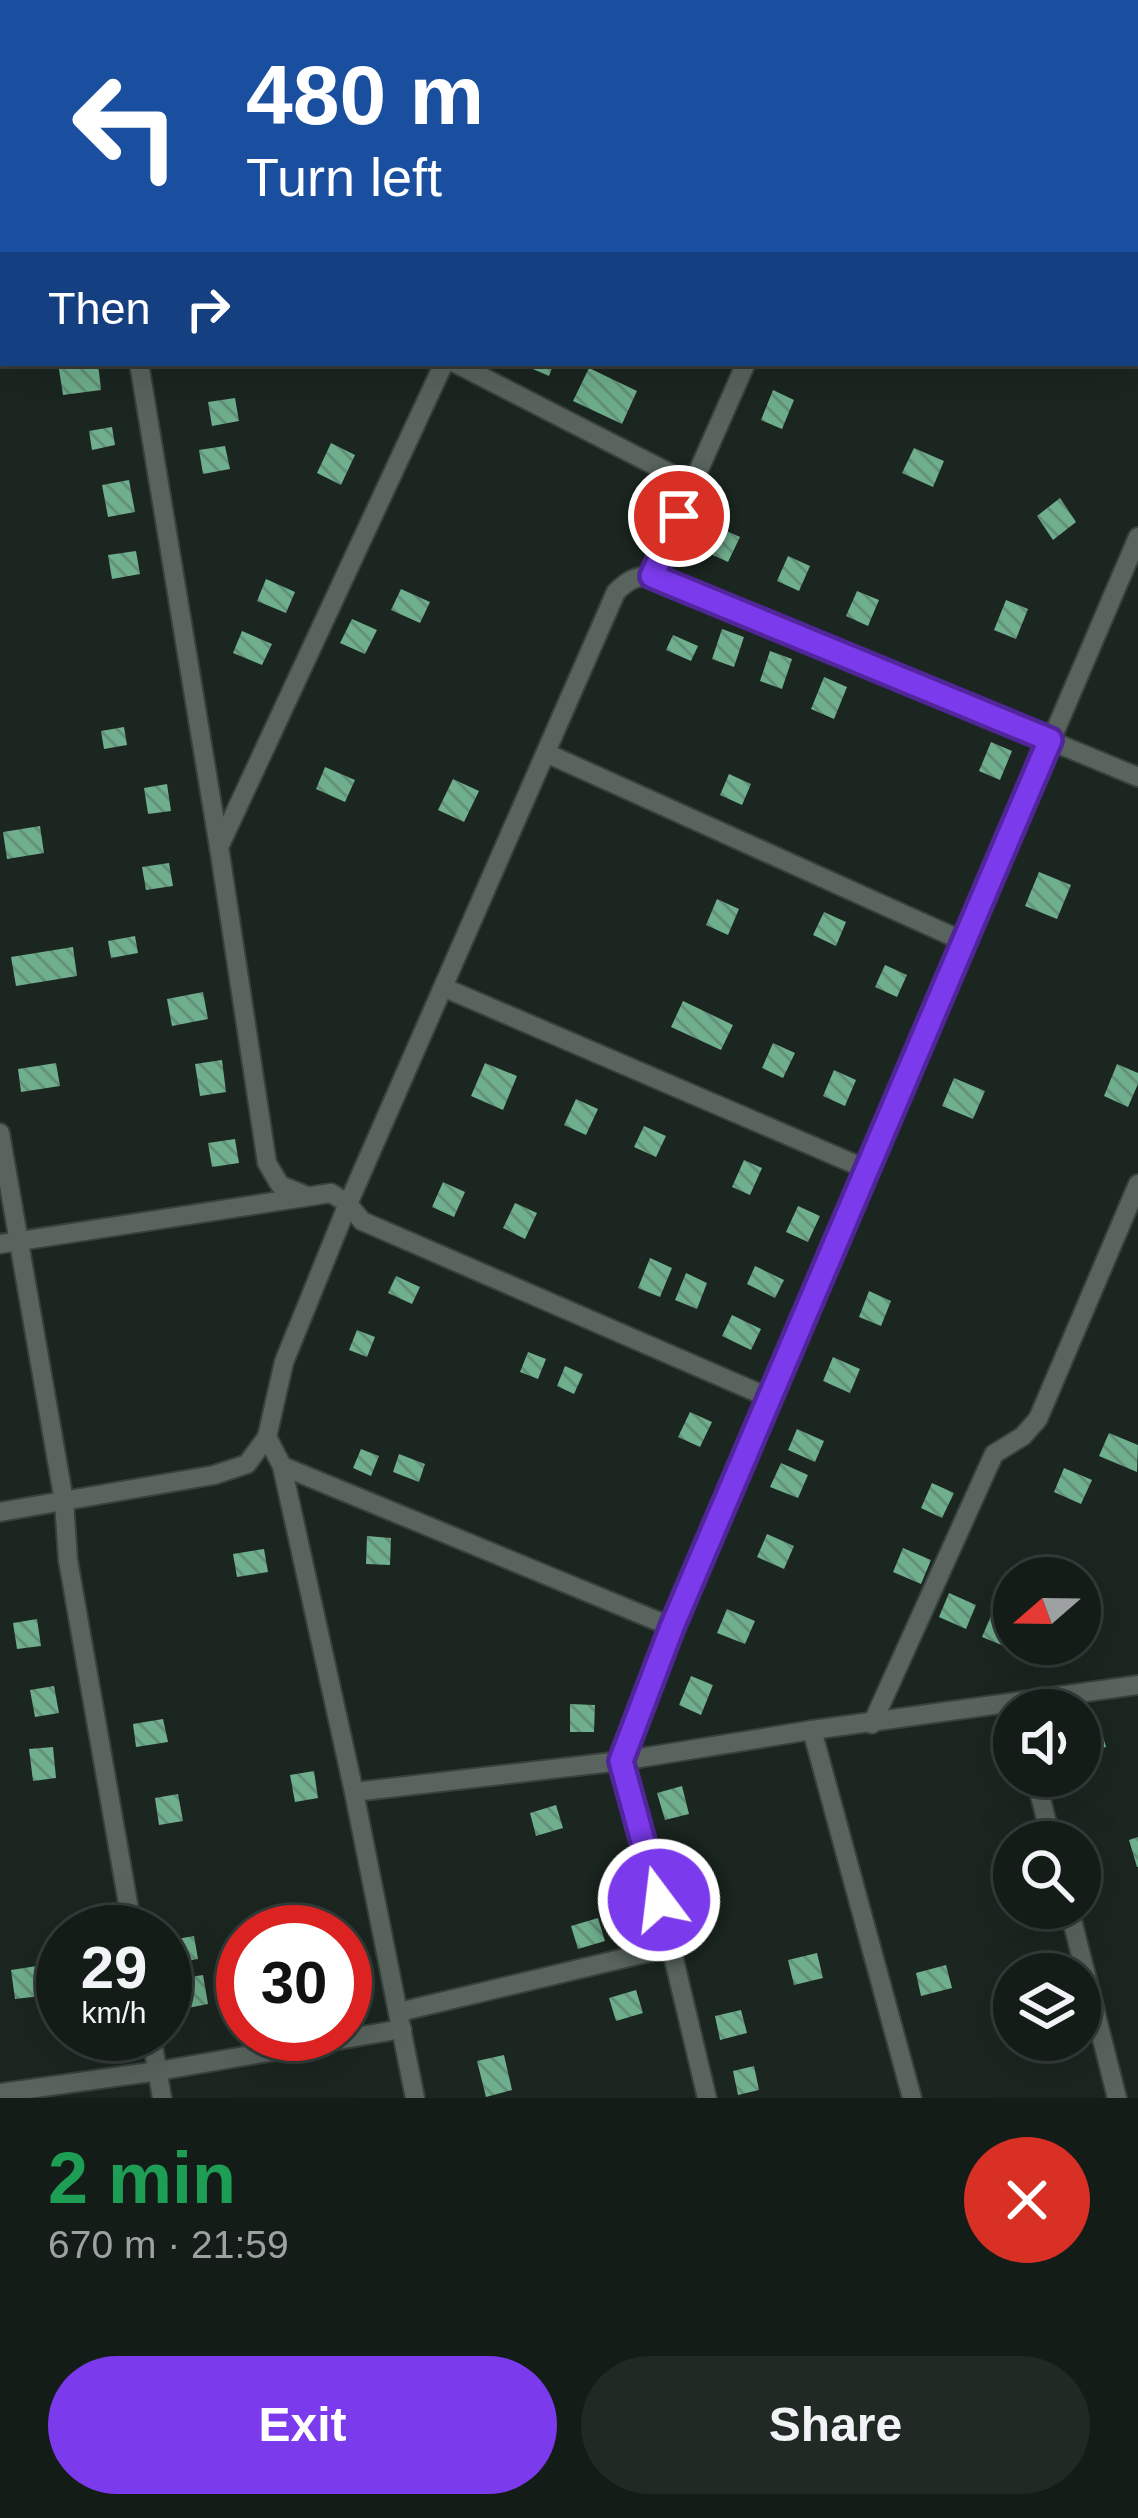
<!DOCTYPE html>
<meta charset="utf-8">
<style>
:root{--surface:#141c18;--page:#212925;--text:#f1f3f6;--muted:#9da1a2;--line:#333a37;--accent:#7c3aed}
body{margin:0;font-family:Helvetica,sans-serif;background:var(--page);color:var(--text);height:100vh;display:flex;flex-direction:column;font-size:45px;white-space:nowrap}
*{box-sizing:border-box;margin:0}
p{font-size:39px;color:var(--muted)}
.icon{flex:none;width:66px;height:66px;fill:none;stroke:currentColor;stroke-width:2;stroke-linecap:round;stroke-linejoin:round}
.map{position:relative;height:2098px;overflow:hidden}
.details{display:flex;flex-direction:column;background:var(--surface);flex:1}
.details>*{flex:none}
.banner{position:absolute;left:0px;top:0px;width:1140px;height:366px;box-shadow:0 12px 48px #0002,0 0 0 3px var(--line);background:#1a4fa0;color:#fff;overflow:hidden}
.needle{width:78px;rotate:250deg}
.fabs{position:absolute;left:993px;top:1557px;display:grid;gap:24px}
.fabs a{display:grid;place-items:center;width:108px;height:108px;border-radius:50%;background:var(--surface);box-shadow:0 12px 48px #0002,0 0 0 3px var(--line);font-size:60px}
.speed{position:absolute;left:36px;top:1905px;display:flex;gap:24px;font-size:60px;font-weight:700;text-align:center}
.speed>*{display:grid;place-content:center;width:156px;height:156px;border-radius:50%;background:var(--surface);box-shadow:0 12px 48px #0002,0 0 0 3px var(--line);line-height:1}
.speed small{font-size:30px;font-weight:400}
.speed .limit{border:18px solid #d22;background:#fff;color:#111}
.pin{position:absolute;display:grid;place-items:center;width:102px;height:102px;color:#fff;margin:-51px;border:6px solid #fff;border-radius:50%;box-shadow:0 3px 12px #0007}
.me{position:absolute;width:132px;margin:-66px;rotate:345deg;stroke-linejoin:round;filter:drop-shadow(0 0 9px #0008)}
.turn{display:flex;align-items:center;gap:42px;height:252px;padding:0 48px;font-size:54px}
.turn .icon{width:156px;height:156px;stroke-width:2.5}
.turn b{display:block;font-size:84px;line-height:102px}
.then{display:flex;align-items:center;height:114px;padding:0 48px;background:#0003;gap:24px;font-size:45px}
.round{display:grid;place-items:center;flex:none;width:126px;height:126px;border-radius:63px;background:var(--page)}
.head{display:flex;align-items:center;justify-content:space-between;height:204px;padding:0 48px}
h1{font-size:72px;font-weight:700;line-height:90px;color:#1e9e55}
.primary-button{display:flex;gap:24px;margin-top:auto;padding:24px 48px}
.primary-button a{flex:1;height:138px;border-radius:72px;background:var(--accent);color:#fff;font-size:48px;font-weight:700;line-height:138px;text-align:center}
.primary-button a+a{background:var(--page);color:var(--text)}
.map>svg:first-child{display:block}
.building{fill:url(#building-back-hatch)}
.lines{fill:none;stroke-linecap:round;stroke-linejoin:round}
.minor-casing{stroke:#39413c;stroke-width:22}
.minor{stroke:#58645d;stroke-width:18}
.route-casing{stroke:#51269a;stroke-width:30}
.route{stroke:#7c3aed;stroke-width:21}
</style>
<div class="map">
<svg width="1138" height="2098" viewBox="0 0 1138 2098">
<defs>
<pattern id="building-back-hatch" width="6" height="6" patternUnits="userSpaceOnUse" patternTransform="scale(3)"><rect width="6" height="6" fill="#6faf8d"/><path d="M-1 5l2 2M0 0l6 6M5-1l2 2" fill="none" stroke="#639078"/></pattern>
</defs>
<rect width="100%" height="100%" fill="#1b2620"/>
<g class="building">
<path d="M 58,363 L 98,363 L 101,390 L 63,395 Z"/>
<path d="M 519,363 L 554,363 L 549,376 Z"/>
<path d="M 589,368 L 637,391 L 622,424 L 573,401 Z"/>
<path d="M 773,390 L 794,400 L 782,429 L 761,420 Z"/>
<path d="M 235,398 L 239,421 L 212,426 L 208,402 Z"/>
<path d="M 112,427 L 115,445 L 92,450 L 89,431 Z"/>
<path d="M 331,443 L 355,455 L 341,485 L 317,473 Z"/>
<path d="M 225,446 L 230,469 L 203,474 L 199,450 Z"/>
<path d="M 914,448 L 944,461 L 933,487 L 902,473 Z"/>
<path d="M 129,480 L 135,512 L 108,517 L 102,485 Z"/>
<path d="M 1060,498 L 1076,522 L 1053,540 L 1037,516 Z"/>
<path d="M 718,527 L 740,537 L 728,562 L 706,552 Z"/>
<path d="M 136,551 L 140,574 L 112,579 L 108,555 Z"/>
<path d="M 788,556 L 810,566 L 799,591 L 777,581 Z"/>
<path d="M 266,579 L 295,592 L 286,613 L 257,601 Z"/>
<path d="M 401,589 L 430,602 L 420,623 L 391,610 Z"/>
<path d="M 857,591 L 879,600 L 868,626 L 846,616 Z"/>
<path d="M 1006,600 L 1028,609 L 1016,639 L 994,630 Z"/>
<path d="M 352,619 L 377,630 L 365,654 L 340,643 Z"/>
<path d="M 722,629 L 744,637 L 734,667 L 712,659 Z"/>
<path d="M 242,631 L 272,644 L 262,665 L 233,653 Z"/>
<path d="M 673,635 L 698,646 L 691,661 L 666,650 Z"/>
<path d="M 770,651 L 792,659 L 782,689 L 760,681 Z"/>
<path d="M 824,677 L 847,687 L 834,719 L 811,709 Z"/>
<path d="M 124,727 L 127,745 L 104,749 L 101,731 Z"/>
<path d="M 991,742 L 1012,751 L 1000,780 L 979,771 Z"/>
<path d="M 325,767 L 355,780 L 345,802 L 316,789 Z"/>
<path d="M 729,774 L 751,784 L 742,805 L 720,795 Z"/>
<path d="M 453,779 L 479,791 L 464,822 L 438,810 Z"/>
<path d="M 167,784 L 171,811 L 148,814 L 144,788 Z"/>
<path d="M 40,826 L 44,853 L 7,859 L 3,832 Z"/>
<path d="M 169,863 L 173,886 L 146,890 L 142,867 Z"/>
<path d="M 1039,872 L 1071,885 L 1057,919 L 1025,906 Z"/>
<path d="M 717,899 L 739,909 L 728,935 L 706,925 Z"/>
<path d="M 824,912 L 846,922 L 836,946 L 813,935 Z"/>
<path d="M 135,936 L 138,953 L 111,958 L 108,941 Z"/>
<path d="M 73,947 L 77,976 L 16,986 L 11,957 Z"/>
<path d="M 885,965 L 907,975 L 897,997 L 875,987 Z"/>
<path d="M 203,992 L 208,1019 L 172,1026 L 167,999 Z"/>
<path d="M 683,1001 L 733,1025 L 721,1050 L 671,1027 Z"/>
<path d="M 773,1043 L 795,1053 L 783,1078 L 762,1068 Z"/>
<path d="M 222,1060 L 226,1092 L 200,1096 L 195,1064 Z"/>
<path d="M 56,1063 L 60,1086 L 21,1092 L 18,1069 Z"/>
<path d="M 485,1063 L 517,1076 L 503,1110 L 471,1096 Z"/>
<path d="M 1117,1064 L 1138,1073 L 1138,1084 L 1128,1107 L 1104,1096 Z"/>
<path d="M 834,1070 L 856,1080 L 845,1106 L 823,1096 Z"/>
<path d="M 954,1078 L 985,1091 L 973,1119 L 942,1106 Z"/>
<path d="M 576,1099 L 598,1109 L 586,1135 L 564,1125 Z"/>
<path d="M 644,1126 L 666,1136 L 656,1157 L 634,1147 Z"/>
<path d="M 235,1139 L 239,1163 L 212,1167 L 208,1143 Z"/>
<path d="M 744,1160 L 762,1168 L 750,1195 L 732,1187 Z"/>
<path d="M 443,1182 L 465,1192 L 454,1217 L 432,1207 Z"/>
<path d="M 515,1203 L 537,1213 L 525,1239 L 503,1228 Z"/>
<path d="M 798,1206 L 820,1216 L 808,1242 L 786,1232 Z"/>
<path d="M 650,1258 L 672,1268 L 660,1297 L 638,1288 Z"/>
<path d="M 755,1266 L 784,1280 L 775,1298 L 747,1284 Z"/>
<path d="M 686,1273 L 707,1283 L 697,1309 L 675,1300 Z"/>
<path d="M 396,1276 L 420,1287 L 412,1304 L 388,1293 Z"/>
<path d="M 869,1291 L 891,1301 L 881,1326 L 859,1317 Z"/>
<path d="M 732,1315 L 761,1329 L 751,1350 L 722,1336 Z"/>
<path d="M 357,1330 L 375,1337 L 367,1357 L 349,1350 Z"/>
<path d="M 528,1352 L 546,1359 L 538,1379 L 520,1372 Z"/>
<path d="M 833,1357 L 860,1369 L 850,1393 L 823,1381 Z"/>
<path d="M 565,1366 L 583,1374 L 574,1394 L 557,1386 Z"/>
<path d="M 690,1412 L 712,1422 L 700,1447 L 678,1437 Z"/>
<path d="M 797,1429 L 824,1441 L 815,1462 L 788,1450 Z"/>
<path d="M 1109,1433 L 1138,1445 L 1137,1472 L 1099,1456 Z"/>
<path d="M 361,1449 L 379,1456 L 371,1476 L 353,1468 Z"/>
<path d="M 399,1454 L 425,1464 L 419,1482 L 393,1472 Z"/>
<path d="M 781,1463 L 808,1475 L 798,1498 L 770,1487 Z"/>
<path d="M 1064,1468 L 1092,1480 L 1081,1504 L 1054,1492 Z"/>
<path d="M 932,1483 L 954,1493 L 942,1518 L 921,1508 Z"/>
<path d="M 767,1534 L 794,1546 L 784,1569 L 757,1557 Z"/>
<path d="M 367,1536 L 391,1538 L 390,1565 L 366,1564 Z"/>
<path d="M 903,1548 L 931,1560 L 921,1584 L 893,1572 Z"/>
<path d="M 264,1549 L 268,1572 L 237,1577 L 233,1554 Z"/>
<path d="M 1026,1560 L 1048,1570 L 1044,1578 L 1018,1578 Z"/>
<path d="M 949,1593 L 976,1605 L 966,1629 L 939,1617 Z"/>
<path d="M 727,1609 L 755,1621 L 745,1644 L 717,1633 Z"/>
<path d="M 993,1611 L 1014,1621 L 1004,1646 L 982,1637 Z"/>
<path d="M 37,1619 L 41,1646 L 17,1649 L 13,1623 Z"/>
<path d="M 691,1676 L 713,1685 L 701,1715 L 679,1705 Z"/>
<path d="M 54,1686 L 59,1713 L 35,1717 L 30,1690 Z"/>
<path d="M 570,1704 L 595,1705 L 594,1732 L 570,1732 Z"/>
<path d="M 163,1719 L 168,1742 L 136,1747 L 133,1724 Z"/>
<path d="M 1100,1727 L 1106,1747 L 1080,1754 L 1080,1732 Z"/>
<path d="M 53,1747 L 56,1778 L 33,1781 L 29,1749 Z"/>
<path d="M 314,1771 L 318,1798 L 295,1802 L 290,1775 Z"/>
<path d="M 682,1786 L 689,1814 L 665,1820 L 657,1793 Z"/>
<path d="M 178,1794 L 183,1821 L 159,1825 L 155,1798 Z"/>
<path d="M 556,1805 L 563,1828 L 536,1836 L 530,1813 Z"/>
<path d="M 1138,1837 L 1138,1867 L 1137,1867 L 1129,1840 Z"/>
<path d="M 1014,1882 L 1014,1908 L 1027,1910 L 1009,1914 L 1002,1885 Z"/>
<path d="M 598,1918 L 605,1941 L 578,1949 L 571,1926 Z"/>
<path d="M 194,1936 L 198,1959 L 175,1963 L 171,1940 Z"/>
<path d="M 817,1953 L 823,1978 L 794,1985 L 788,1960 Z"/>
<path d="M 946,1965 L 952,1988 L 921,1996 L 916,1973 Z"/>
<path d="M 37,1966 L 41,1996 L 15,1999 L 11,1970 Z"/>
<path d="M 203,1975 L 208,2004 L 183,2009 L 178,1979 Z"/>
<path d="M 636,1990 L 643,2013 L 616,2021 L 609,1998 Z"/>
<path d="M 741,2010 L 747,2033 L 720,2040 L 715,2016 Z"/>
<path d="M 504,2055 L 512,2090 L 486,2097 L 477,2061 Z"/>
<path d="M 754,2066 L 759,2090 L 738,2095 L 733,2071 Z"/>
</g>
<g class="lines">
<defs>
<g id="minor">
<path d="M 223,0 L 228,3"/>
<path d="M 700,3 L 708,0"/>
<path d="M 901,3 L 903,0"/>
<path d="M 0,128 L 3,129"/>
<path d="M 0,336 L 3,335"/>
<path d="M 139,363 L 219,847 L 267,1163 L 280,1185 L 307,1196"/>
<path d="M 455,363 L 693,485"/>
<path d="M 652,576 L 746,363"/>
<path d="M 546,753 L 965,942"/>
<path d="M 219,847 L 444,363"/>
<path d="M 445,988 L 866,1169"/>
<path d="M 0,1133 L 64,1501 L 68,1560 L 133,1932"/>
<path d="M 0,1244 L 331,1193 L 348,1204 L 362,1221 L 770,1398"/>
<path d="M 282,1466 L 672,1627"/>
<path d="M 0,1512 L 214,1475 L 247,1464 L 267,1437"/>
<path d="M 872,1724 L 994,1454 L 1023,1436 L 1038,1419 L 1138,1184"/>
<path d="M 812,1730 L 912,2098"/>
<path d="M 1035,1776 L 1052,1842"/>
<path d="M 354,1792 L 621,1761 L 812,1730 L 1138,1685"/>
<path d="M 1069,1908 L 1117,2098"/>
<path d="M 399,2012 L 671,1947"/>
<path d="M 151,2034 L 162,2098"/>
<path d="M 0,2093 L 158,2071 L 402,2029"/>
<path d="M 415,2098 L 354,1792 L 282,1466 L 267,1437 L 284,1362 L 348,1204 L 616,592 C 628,580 636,576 652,576 L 1138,777"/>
<path d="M 707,2098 L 671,1947 L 621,1761 L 672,1627 L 1138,537"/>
</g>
</defs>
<use href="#minor" class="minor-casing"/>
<use href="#minor" class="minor"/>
</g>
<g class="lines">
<defs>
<path id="route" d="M 659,1900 L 621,1761 L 672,1627 L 1050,740 L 652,576 L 679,516"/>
</defs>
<use href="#route" class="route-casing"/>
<use href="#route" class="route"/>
</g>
</svg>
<div class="fabs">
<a><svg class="needle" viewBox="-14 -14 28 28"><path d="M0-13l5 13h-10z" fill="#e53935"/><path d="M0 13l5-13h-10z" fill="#9da1a2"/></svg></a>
<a><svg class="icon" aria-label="sound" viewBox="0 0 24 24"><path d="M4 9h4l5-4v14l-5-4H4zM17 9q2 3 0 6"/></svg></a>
<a><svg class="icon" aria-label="search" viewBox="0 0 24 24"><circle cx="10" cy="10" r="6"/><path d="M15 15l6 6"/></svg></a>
<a><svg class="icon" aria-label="layers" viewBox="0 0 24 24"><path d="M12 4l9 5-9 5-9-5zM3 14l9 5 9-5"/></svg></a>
</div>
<div class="speed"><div>29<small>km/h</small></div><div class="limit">30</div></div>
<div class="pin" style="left:679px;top:516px;background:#d93025"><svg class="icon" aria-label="arrive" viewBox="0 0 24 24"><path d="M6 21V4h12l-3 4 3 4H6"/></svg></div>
<svg class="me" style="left:659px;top:1900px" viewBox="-20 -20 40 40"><circle r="17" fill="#7c3aed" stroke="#fff" stroke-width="3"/><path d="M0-11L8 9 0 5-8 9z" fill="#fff"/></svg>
<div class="banner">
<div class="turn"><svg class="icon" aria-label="left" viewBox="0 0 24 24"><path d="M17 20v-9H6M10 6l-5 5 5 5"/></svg><div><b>480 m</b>Turn left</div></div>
<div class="then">Then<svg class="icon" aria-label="right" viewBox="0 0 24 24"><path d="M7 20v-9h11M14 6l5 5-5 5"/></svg></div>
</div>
</div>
<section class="details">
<div class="head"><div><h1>2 min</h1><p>670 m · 21:59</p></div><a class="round" style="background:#d93025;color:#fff"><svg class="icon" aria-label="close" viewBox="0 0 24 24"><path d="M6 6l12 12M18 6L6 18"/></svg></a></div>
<div class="primary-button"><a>Exit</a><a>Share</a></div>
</section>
